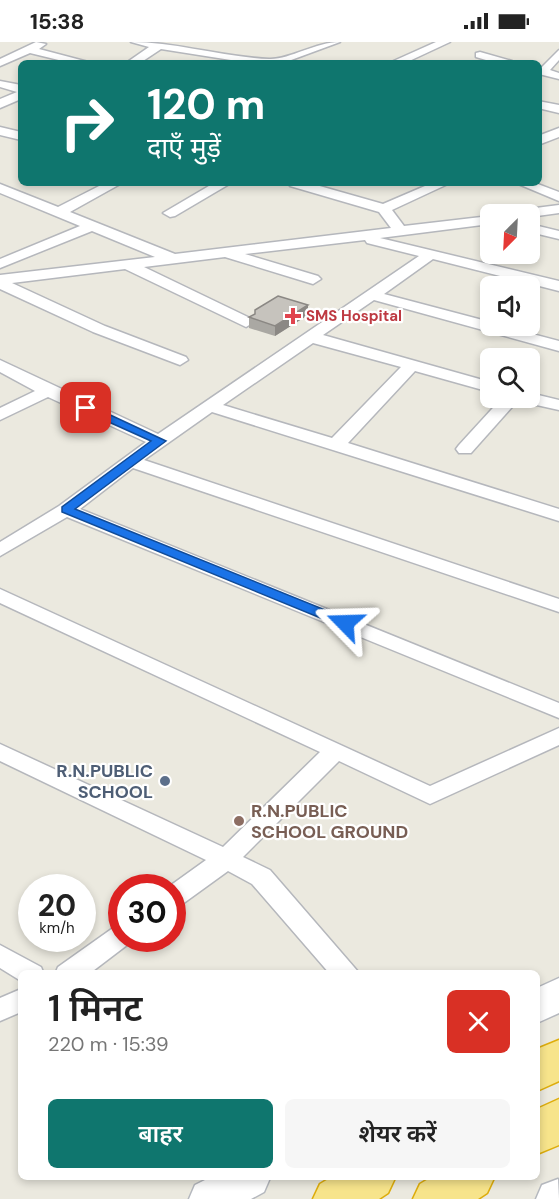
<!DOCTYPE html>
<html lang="hi">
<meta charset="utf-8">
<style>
:root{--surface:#fff;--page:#f6f6f6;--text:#222;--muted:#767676;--accent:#0f766e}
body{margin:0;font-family:"DM Sans","Noto Sans Devanagari",sans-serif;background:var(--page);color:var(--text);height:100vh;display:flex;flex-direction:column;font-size:22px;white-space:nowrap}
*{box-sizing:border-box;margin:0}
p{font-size:20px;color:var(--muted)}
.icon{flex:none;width:33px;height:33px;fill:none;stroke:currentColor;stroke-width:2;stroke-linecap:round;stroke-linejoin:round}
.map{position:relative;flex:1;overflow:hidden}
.sheet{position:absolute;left:18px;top:928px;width:522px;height:210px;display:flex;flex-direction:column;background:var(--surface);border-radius:9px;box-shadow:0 3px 9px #0003}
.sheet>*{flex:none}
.banner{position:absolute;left:18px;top:18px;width:524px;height:126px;border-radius:9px;box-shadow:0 3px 9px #0003;background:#0f766e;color:#fff;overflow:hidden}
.needle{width:39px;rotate:204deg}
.tools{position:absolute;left:480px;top:162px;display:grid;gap:12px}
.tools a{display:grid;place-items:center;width:60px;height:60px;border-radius:9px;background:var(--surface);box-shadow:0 3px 9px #0003;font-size:30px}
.speed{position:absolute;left:18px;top:832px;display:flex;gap:12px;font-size:30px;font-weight:700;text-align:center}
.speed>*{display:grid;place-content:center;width:78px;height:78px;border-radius:50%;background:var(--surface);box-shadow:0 3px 9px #0003;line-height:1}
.speed small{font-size:15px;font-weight:400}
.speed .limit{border:9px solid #d22;background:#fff;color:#111}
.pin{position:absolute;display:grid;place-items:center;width:51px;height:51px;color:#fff;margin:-26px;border-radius:12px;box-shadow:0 3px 9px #0006}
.me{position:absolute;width:66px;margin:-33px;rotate:292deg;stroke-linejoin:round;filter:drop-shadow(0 0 4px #0008)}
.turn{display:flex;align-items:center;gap:21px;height:126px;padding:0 30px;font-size:27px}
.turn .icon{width:78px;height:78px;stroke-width:2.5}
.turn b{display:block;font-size:42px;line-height:51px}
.round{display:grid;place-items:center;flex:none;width:63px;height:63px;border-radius:9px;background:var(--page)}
.head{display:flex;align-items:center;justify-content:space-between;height:102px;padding:0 30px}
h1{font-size:36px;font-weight:600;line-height:45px}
.cta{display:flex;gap:12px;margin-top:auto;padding:12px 30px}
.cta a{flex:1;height:69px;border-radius:9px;background:var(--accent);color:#fff;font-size:24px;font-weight:600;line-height:69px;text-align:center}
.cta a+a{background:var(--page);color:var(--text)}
.status{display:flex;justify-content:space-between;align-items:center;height:42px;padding:0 30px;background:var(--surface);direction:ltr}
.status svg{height:16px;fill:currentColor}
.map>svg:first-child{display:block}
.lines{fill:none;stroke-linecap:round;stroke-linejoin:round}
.street-casing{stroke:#b5b7bc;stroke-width:3}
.secondary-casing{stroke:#b5b8be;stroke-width:3}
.highway-casing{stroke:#dead0c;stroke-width:3}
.street{fill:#fff;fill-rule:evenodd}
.secondary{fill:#fff;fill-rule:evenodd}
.highway{fill:#f7e48b;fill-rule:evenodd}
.wall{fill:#aaa8a3}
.shaded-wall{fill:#8b8884}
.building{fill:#c6c3bd;stroke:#8b8884;stroke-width:1.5}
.route{fill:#1a73e8;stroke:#114b97;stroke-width:1.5}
.health-dot{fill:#e0444e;stroke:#fff;stroke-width:2}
.service-dot{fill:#5c6f8a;stroke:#fff;stroke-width:2}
.education-dot{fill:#8d6e63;stroke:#fff;stroke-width:2}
.labels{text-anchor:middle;stroke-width:4.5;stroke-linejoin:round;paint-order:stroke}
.far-health-label{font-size:15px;font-weight:bold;fill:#be3a42;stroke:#fff;text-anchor:start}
.service-label{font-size:18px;font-weight:bold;fill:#4e5e75;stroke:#fff;text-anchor:end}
.education-label{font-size:18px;font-weight:bold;fill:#785e54;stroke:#fff;text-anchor:start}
</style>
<div class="status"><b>15:38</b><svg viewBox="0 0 49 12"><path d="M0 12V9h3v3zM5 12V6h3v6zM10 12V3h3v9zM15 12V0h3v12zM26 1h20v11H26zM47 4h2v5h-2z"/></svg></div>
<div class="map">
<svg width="559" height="1157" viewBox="0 0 559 1157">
<rect width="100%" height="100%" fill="#ebe9df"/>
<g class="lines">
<defs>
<g id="street">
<path d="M 36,0 L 46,2 L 39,7 L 92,21 L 71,21 L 30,11 L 0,24 L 0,17 Z"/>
<path d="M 131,0 C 177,0 222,15 269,17 C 289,18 315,0 340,0 L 283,21 L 250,21 L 161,7 L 140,21 L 126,21 L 149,5 Z"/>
<path d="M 436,0 L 450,0 L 405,21 L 389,21 Z"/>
<path d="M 559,8 L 559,18 L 550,28 L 559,31 L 559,37 L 539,32 L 539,28 Z"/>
<path d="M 480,10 L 512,19 L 514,21 L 496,21 L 476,15 L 476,11 Z"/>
<path d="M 0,39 L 21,43 L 21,57 L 0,66 L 0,57 L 17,50 L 0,45 Z"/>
<path d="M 538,59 L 559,63 L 559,71 L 538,66 Z"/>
<path d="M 0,85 L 21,90 L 21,98 L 0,93 Z"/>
<path d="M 559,86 L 559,95 L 538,103 L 538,94 Z"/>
<path d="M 105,141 L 122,141 L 70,170 L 175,212 L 391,186 L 379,170 L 290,144 L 288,141 L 309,141 L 383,162 L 432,141 L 450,141 L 392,168 L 404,184 L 490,174 L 490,182 L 380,196 L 559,239 L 559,249 L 433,217 L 384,252 L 490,280 L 490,284 L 502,284 L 559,299 L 559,309 L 374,258 L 323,293 L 490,340 L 490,350 L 415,329 L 348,401 L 559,467 L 559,479 L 212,370 L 144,418 L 559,557 L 559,570 L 133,426 L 80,467 L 559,661 L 559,676 L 67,475 L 0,514 L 0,500 L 59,464 L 146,400 L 48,355 L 0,378 L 0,366 L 35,349 L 0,330 L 0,318 L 158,392 L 419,214 L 367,201 L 365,198 L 245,212 L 318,234 L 321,237 L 313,242 L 225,215 L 144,225 L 252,277 L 254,280 L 246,285 L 125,227 L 12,241 L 105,284 L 186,315 L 188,318 L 180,323 L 93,290 L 0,247 L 0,233 L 155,215 L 92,189 L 0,226 L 0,217 L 80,184 L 0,151 L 0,142 L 58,165 ZM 313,301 L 401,325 L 332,396 L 223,363 Z"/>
<path d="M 214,141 L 231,141 L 175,174 L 170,175 L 163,171 Z"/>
<path d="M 516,141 L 535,141 L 559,150 L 559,159 Z"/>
<path d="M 559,163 L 559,171 L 530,175 L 530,172 L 513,172 L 520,168 Z"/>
<path d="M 530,182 L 559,189 L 559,197 L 530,190 Z"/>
<path d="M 530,351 L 559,358 L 559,368 L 523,360 L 521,356 L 530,356 Z"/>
<path d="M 502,356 L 520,356 L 471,411 L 459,411 L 456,407 L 459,403 Z"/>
<path d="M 0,547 L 430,744 L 559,686 L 559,703 L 430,762 L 339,719 L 243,815 L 270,828 L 360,932 L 330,932 L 252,842 L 228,829 L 181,863 L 172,865 L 172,846 L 167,846 L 206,818 L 0,719 L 0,702 L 223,805 L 320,710 L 0,561 Z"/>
<path d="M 122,883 L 122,897 L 133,897 L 131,900 L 89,932 L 55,932 L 58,925 L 113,886 Z"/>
<path d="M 0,903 L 41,925 L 44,932 L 21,932 L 21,939 L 0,926 Z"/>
<path d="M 21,947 L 21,970 L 0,979 L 0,956 Z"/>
</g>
<g id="secondary">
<path d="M 559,936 L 559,971 L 537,981 L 537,946 Z"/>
<path d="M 209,1136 L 270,1136 L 264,1150 L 251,1157 L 189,1157 L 195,1143 Z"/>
<path d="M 558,1137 L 559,1157 L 536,1157 L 542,1143 Z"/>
</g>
<g id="highway">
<path d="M 559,998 L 559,1039 L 537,1049 L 537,1007 Z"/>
<path d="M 559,1057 L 559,1103 L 537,1112 L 537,1067 Z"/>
<path d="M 330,1136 L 395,1136 L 388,1151 L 379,1157 L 313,1157 L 320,1142 Z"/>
<path d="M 430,1136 L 494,1136 L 487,1151 L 478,1157 L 413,1157 L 420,1142 Z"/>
</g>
</defs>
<use href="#street" class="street-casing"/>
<use href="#secondary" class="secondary-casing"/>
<use href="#highway" class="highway-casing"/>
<use href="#street" class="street"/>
<use href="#secondary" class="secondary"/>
<use href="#highway" class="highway"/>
</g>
<path class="wall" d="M 308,263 L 308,273 L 275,294 L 249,286 L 249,275 L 255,272 Z"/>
<path class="shaded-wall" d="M 308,263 L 308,273 L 275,294 L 275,284 Z"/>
<path class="building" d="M 278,254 L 308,263 L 275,284 L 249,275 L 255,272 L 255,268 Z"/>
<path class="route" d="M 82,363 L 89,363 L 166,399 L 75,467 L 350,578 L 350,584 L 340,584 L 62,470 L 62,465 L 151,399 L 82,368 Z"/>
<path class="health-dot" d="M290 265h6v6h6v6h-6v6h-6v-6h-6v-6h6z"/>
<circle class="service-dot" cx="165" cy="739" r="6"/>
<circle class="education-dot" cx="239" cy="779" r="6"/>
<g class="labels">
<g class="far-health-label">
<text x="306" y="279">SMS Hospital</text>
</g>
<g class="service-label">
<text x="153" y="735">R.N.PUBLIC<tspan x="153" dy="21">SCHOOL</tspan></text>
</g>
<g class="education-label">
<text x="251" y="775">R.N.PUBLIC<tspan x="251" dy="21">SCHOOL GROUND</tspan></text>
</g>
</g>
</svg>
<div class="tools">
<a><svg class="needle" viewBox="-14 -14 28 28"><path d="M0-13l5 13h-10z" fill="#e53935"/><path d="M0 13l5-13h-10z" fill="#767676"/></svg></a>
<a><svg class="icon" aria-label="sound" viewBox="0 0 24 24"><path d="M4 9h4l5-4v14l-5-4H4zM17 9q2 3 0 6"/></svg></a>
<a><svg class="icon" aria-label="search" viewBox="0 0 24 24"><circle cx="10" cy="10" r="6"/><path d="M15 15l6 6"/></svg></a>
</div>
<div class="speed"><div>20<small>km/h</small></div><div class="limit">30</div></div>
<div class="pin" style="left:86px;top:366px;background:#d93025"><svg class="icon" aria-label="arrive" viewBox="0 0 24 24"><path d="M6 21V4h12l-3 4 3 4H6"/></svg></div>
<svg class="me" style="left:345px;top:581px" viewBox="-20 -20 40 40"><path d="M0-17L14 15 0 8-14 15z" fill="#1a73e8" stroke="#fff" stroke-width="4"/></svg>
<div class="banner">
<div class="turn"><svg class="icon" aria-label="right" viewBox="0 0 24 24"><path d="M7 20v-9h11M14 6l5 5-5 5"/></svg><div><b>120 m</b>दाएँ मुड़ें</div></div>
</div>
<section class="sheet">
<div class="head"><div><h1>1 मिनट</h1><p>220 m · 15:39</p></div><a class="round" style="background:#d93025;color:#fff"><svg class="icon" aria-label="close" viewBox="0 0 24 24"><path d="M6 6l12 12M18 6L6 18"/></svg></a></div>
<div class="cta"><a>बाहर</a><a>शेयर करें</a></div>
</section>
</div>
